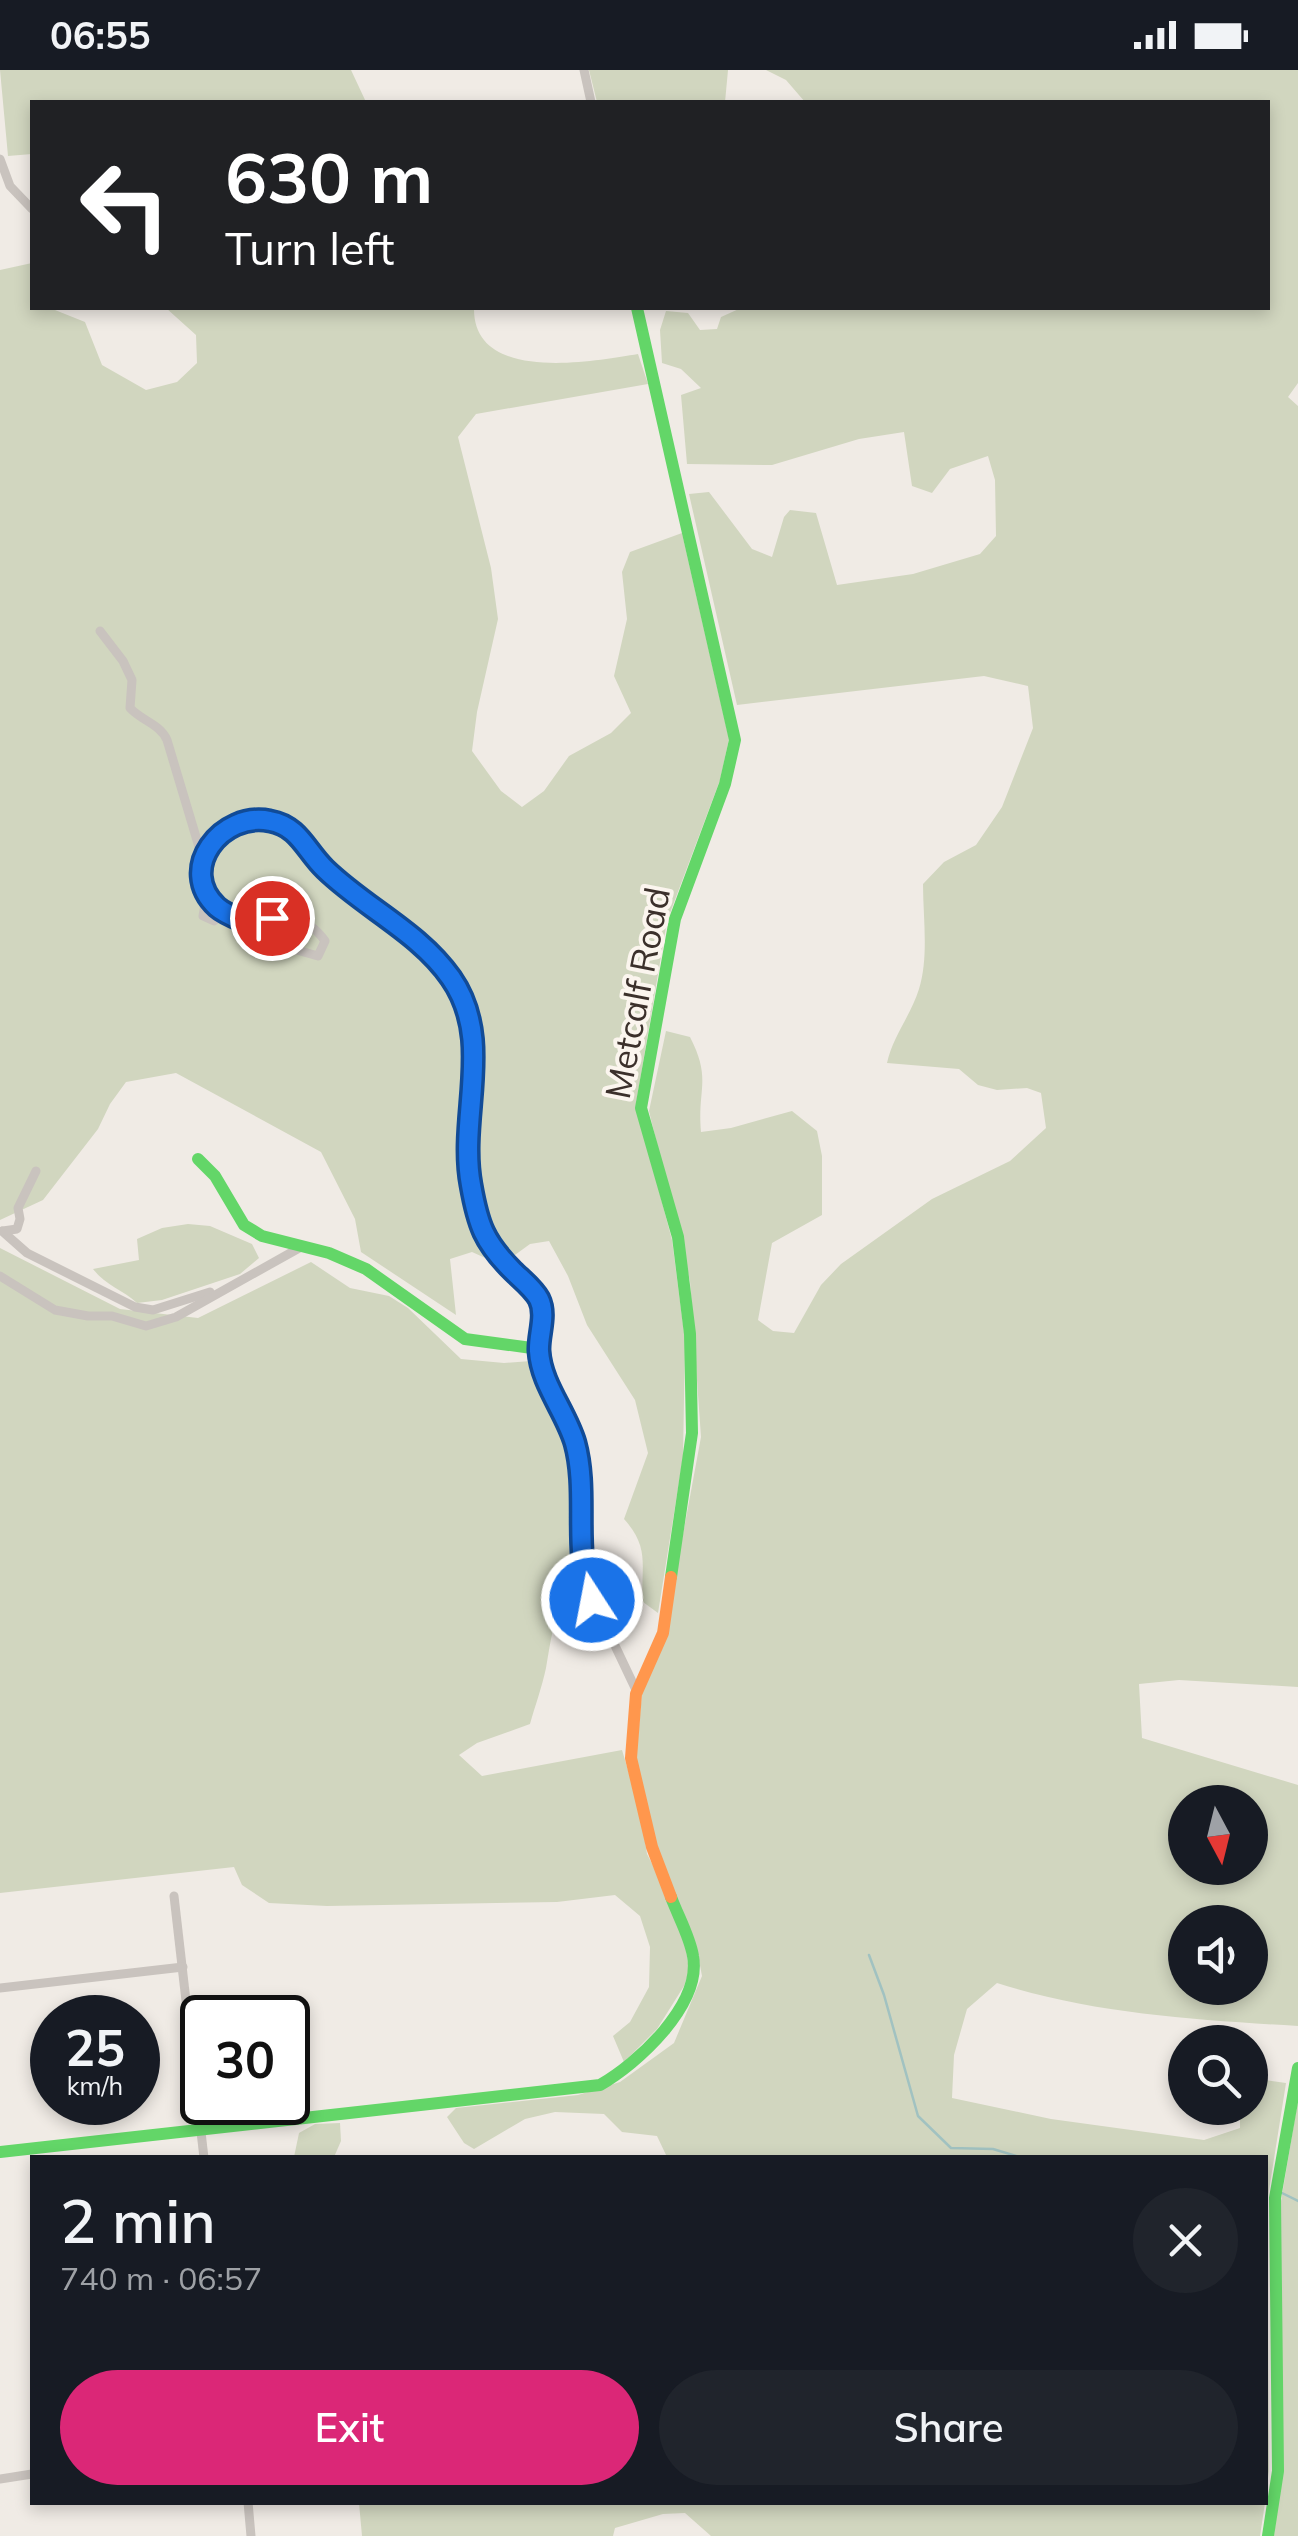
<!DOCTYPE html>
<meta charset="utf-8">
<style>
:root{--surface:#171b24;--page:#20242c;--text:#f1f3f6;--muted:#9ea1a6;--accent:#db2777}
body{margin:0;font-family:Mulish,sans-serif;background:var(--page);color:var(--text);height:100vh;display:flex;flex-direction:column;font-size:38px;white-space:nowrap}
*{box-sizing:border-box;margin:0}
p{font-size:32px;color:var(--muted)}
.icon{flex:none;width:55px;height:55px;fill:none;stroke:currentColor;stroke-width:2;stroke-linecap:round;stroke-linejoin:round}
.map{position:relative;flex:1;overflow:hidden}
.details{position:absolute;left:30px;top:2085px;width:1238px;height:350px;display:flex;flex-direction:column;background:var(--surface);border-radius:0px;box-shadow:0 5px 15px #0003}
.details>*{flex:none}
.guide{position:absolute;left:30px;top:30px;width:1240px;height:210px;border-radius:0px;box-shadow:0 5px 15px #0003;background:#202124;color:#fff;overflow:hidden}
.needle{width:65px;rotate:173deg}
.fabs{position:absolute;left:1168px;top:1715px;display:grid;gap:20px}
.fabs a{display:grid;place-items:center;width:100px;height:100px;border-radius:50%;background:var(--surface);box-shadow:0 5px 15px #0003;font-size:50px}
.speed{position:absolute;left:30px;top:1925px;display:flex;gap:20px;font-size:50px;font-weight:700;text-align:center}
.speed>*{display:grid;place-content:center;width:130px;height:130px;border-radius:50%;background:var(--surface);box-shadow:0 5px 15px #0003;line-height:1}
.speed small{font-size:25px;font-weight:400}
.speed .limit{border:5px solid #111;border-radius:15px;background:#fff;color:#111}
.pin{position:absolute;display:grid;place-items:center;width:85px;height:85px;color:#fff;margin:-42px;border:5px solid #fff;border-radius:50%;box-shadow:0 2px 10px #0007}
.me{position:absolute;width:110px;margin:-55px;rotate:349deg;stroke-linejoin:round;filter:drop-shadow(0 0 8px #0008)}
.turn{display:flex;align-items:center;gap:35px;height:210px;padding:0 30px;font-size:45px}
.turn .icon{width:130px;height:130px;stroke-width:2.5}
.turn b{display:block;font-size:70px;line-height:85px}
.round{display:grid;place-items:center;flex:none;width:105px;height:105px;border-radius:52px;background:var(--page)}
.headline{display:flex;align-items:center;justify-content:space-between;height:170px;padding:0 30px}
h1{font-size:60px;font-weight:600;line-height:75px}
.button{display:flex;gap:20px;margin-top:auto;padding:20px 30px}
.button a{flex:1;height:115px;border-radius:60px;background:var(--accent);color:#fff;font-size:40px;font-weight:600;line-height:115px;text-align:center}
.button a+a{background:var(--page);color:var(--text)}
.status{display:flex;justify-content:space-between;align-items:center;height:70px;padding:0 50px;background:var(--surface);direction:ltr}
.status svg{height:28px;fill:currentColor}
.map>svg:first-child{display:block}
.green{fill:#d1d6bf;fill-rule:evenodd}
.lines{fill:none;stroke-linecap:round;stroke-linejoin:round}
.stream{stroke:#a1c2c1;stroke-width:2.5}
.street{stroke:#c9c3be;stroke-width:9}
.fast{stroke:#63d668;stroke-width:12}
.slow{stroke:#ff974d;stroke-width:12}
.route-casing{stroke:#114b97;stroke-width:25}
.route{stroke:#1a73e8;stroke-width:18}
.labels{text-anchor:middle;stroke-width:8;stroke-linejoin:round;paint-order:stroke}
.street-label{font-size:35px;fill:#3b302b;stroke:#fbf5ee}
</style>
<div class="status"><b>06:55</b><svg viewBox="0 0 49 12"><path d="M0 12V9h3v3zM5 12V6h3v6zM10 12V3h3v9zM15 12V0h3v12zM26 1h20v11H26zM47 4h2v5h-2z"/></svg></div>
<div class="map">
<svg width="1298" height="2466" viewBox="0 0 1298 2466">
<rect width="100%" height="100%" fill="#f0ebe5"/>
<g class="green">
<path d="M 0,0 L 351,0 L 366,32 L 32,32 L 32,84 L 8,86 Z"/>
<path d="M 589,0 L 728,0 L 725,32 L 597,32 Z"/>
<path d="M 766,0 L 1298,0 L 1298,313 L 1288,327 L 1298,336 L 1298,1617 L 1179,1610 L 1139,1614 L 1142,1668 L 1298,1715 L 1298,1956 C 1198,1950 1093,1944 997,1913 L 967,1939 L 954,1985 L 952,2028 L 1051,2049 L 1204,2070 L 1240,2058 L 1240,2038 L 1250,2038 L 1250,2018 L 1265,2010 L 1286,2013 L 1267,2133 L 1269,2401 L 1265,2430 L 1265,2088 L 667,2087 L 657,2066 L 622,2062 L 604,2044 L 555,2042 L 525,2049 L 474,2079 L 464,2073 L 447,2047 L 456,2038 L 578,2025 L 620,2012 L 674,1973 L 702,1906 L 698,1885 L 656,1775 L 636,1689 L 642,1623 L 679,1486 L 701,1367 L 690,1211 L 649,1041 L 666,961 L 690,967 C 712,1010 697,1018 701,1062 L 731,1058 L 792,1041 L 817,1061 L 822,1086 L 822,1145 L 772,1173 L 758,1250 L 773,1261 L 794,1263 L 821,1215 L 841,1194 L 932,1129 L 1010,1091 L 1046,1058 L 1041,1023 L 1027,1018 L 997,1020 L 978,1015 L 959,999 L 887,993 C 893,966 911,945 919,919 C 929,887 923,847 923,814 L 944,792 L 976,775 L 1002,737 L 1033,658 L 1028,616 L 984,606 L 737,635 L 689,424 L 709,422 L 752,479 L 772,487 L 784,447 L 790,440 L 816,443 L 837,515 L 913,504 L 980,484 L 996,466 L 995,410 L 988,386 L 950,399 L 932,423 L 912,416 L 904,362 L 859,369 L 772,395 L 687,394 L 681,325 L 701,318 L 681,299 L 662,293 L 660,260 L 666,241 L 688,243 L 700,260 L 717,259 L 721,247 L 741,238 L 1268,238 L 1268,32 L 805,32 L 786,10 ZM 1185,1732 L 1250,1732 L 1250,1798 L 1185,1798 ZM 1185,1852 L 1250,1852 L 1250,1918 L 1185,1918 Z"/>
<path d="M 32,193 L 32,238 L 50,238 L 85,252 L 102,295 L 146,320 L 177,312 L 197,293 L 196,265 L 166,238 L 474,238 C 473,313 590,292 638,284 L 648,314 L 476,344 L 458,367 L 491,498 L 498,549 L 477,642 L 472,681 L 501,721 L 522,737 L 544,721 L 569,686 L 611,663 L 631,643 L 614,606 L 627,549 L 622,502 L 630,482 L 682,463 L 729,669 L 720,710 L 667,851 L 636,1034 L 672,1170 L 685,1270 L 683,1387 L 658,1543 L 643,1532 C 640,1496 651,1479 624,1449 L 648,1383 L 635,1330 L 587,1255 L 568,1206 L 549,1171 L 530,1174 L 501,1195 L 472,1182 L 450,1189 L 456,1245 L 361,1182 L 355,1149 L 321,1082 L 176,1003 L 126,1012 L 110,1034 L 98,1059 L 43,1130 L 0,1150 L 0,200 Z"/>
<path d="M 188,1154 L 210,1156 L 252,1174 L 259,1188 L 240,1204 L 162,1230 L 137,1233 C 123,1220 105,1215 93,1199 L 139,1190 L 137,1169 L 162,1158 Z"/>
<path d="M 0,1178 L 120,1239 L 198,1248 L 311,1192 L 350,1218 L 389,1226 L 408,1238 L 461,1289 L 504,1293 L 531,1291 L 568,1371 L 576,1425 L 578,1516 C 553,1540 552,1565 546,1598 C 542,1617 535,1636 530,1654 L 477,1673 L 459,1685 L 482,1706 L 622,1680 L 640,1740 L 647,1784 L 663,1815 L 686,1879 L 689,1901 L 684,1916 L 657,1959 L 624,1992 L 613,1966 L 630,1952 L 649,1917 L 650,1877 L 640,1846 L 615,1825 L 557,1832 L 327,1836 L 269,1833 L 242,1815 L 234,1797 L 0,1823 Z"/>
<path d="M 1298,2030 L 1298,2466 L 1274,2466 L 1282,2402 L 1281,2131 Z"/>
<path d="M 340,2053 L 341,2071 L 334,2087 L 294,2087 L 299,2063 L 315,2054 Z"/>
<path d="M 359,2433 L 359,2432 L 1265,2433 L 1260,2466 L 711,2466 L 685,2443 L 663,2444 L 615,2458 L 613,2466 L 362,2466 Z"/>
</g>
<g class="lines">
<g class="stream">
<path d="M 869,1885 L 884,1925 L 918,2046 L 951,2078 L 993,2079 L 1023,2088"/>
<path d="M 1280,2122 L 1298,2131"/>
</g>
<g class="street">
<path d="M 584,0 L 591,32"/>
<path d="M 0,89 L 10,116 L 32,139"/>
<path d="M 100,561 L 123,591 L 132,610 L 130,638 C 142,651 160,654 167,670 L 202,787"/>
<path d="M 207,822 L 203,846 L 214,851 L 226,842"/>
<path d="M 257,857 C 283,842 307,846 325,871 L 318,886 L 272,873 L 258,858 L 218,838 L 209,827 L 202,794 L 208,776 L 215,767 L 234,754 L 258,749 L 291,759 L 326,801 L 434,887 L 461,923 L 467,939 L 474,978 L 474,1014 L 467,1067 L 470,1109 L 479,1156 L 488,1174 L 539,1229 L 542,1269 L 539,1279 L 547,1311 L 575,1374 L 582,1438 L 582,1474 L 590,1523 L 637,1622"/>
<path d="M 2,1161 L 27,1183 L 135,1237 L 153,1240 L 210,1222"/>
<path d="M 3,1161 L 17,1159 L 20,1149 L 18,1138 L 36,1101"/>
<path d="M 0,1206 L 55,1240 L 88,1246 L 112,1246 L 146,1256 L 176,1247 L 301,1177"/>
<path d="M 174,1826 L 204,2088"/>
<path d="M 0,1918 L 183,1897"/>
<path d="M 0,2409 L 32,2404"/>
<path d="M 248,2432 L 251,2466"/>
</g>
<g class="fast">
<path d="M 637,238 L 735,670 L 725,714 L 675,849 L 641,1038 L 678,1167 L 690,1264 L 692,1363 L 671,1507"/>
<path d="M 198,1089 L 215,1106 L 244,1155 L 262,1166 L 329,1183 L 366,1199 L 465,1269 L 539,1279"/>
<path d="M 0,2082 L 600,2015 C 637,1994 702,1935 693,1886 C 690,1867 678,1846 671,1827"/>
<path d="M 1268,2466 L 1278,2401 L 1275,2128 L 1298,1998"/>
</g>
<path class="slow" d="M 671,1827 L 652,1777 L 631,1688 L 636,1624 L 663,1563 L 671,1507"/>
</g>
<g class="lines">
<defs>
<path id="route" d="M 272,848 L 257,857 C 245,851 227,846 217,837 C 176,799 222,741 270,751 C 299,756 306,781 325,799 C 365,838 419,862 451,908 C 495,971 458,1046 471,1115 C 478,1155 484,1172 513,1201 C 521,1209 533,1218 539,1229 C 547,1245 538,1265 539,1281 C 541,1314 566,1342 575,1373 C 589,1424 572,1481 592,1530"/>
</defs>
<use href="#route" class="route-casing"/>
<use href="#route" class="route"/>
</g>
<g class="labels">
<g class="street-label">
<text transform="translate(638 923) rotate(-79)" y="12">Metcalf Road</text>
</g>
</g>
</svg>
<div class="fabs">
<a><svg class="needle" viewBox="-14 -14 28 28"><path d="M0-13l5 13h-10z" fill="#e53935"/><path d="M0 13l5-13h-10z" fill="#9ea1a6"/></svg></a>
<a><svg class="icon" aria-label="sound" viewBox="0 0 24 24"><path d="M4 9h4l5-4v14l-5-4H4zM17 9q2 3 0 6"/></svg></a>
<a><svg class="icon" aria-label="search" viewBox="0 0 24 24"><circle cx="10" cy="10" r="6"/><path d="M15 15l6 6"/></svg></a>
</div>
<div class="speed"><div>25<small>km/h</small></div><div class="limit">30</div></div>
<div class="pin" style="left:272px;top:848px;background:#d93025"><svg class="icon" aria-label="arrive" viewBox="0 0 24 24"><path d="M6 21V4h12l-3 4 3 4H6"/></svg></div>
<svg class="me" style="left:592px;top:1530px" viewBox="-20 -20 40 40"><circle r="17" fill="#1a73e8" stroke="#fff" stroke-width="3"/><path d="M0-11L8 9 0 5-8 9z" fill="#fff"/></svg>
<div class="guide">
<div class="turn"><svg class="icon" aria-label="left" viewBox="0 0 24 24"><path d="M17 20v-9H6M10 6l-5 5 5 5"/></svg><div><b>630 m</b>Turn left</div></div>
</div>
<section class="details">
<div class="headline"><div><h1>2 min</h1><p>740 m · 06:57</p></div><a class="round"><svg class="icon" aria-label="close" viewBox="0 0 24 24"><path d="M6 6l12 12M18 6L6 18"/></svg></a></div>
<div class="button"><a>Exit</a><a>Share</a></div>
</section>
</div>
